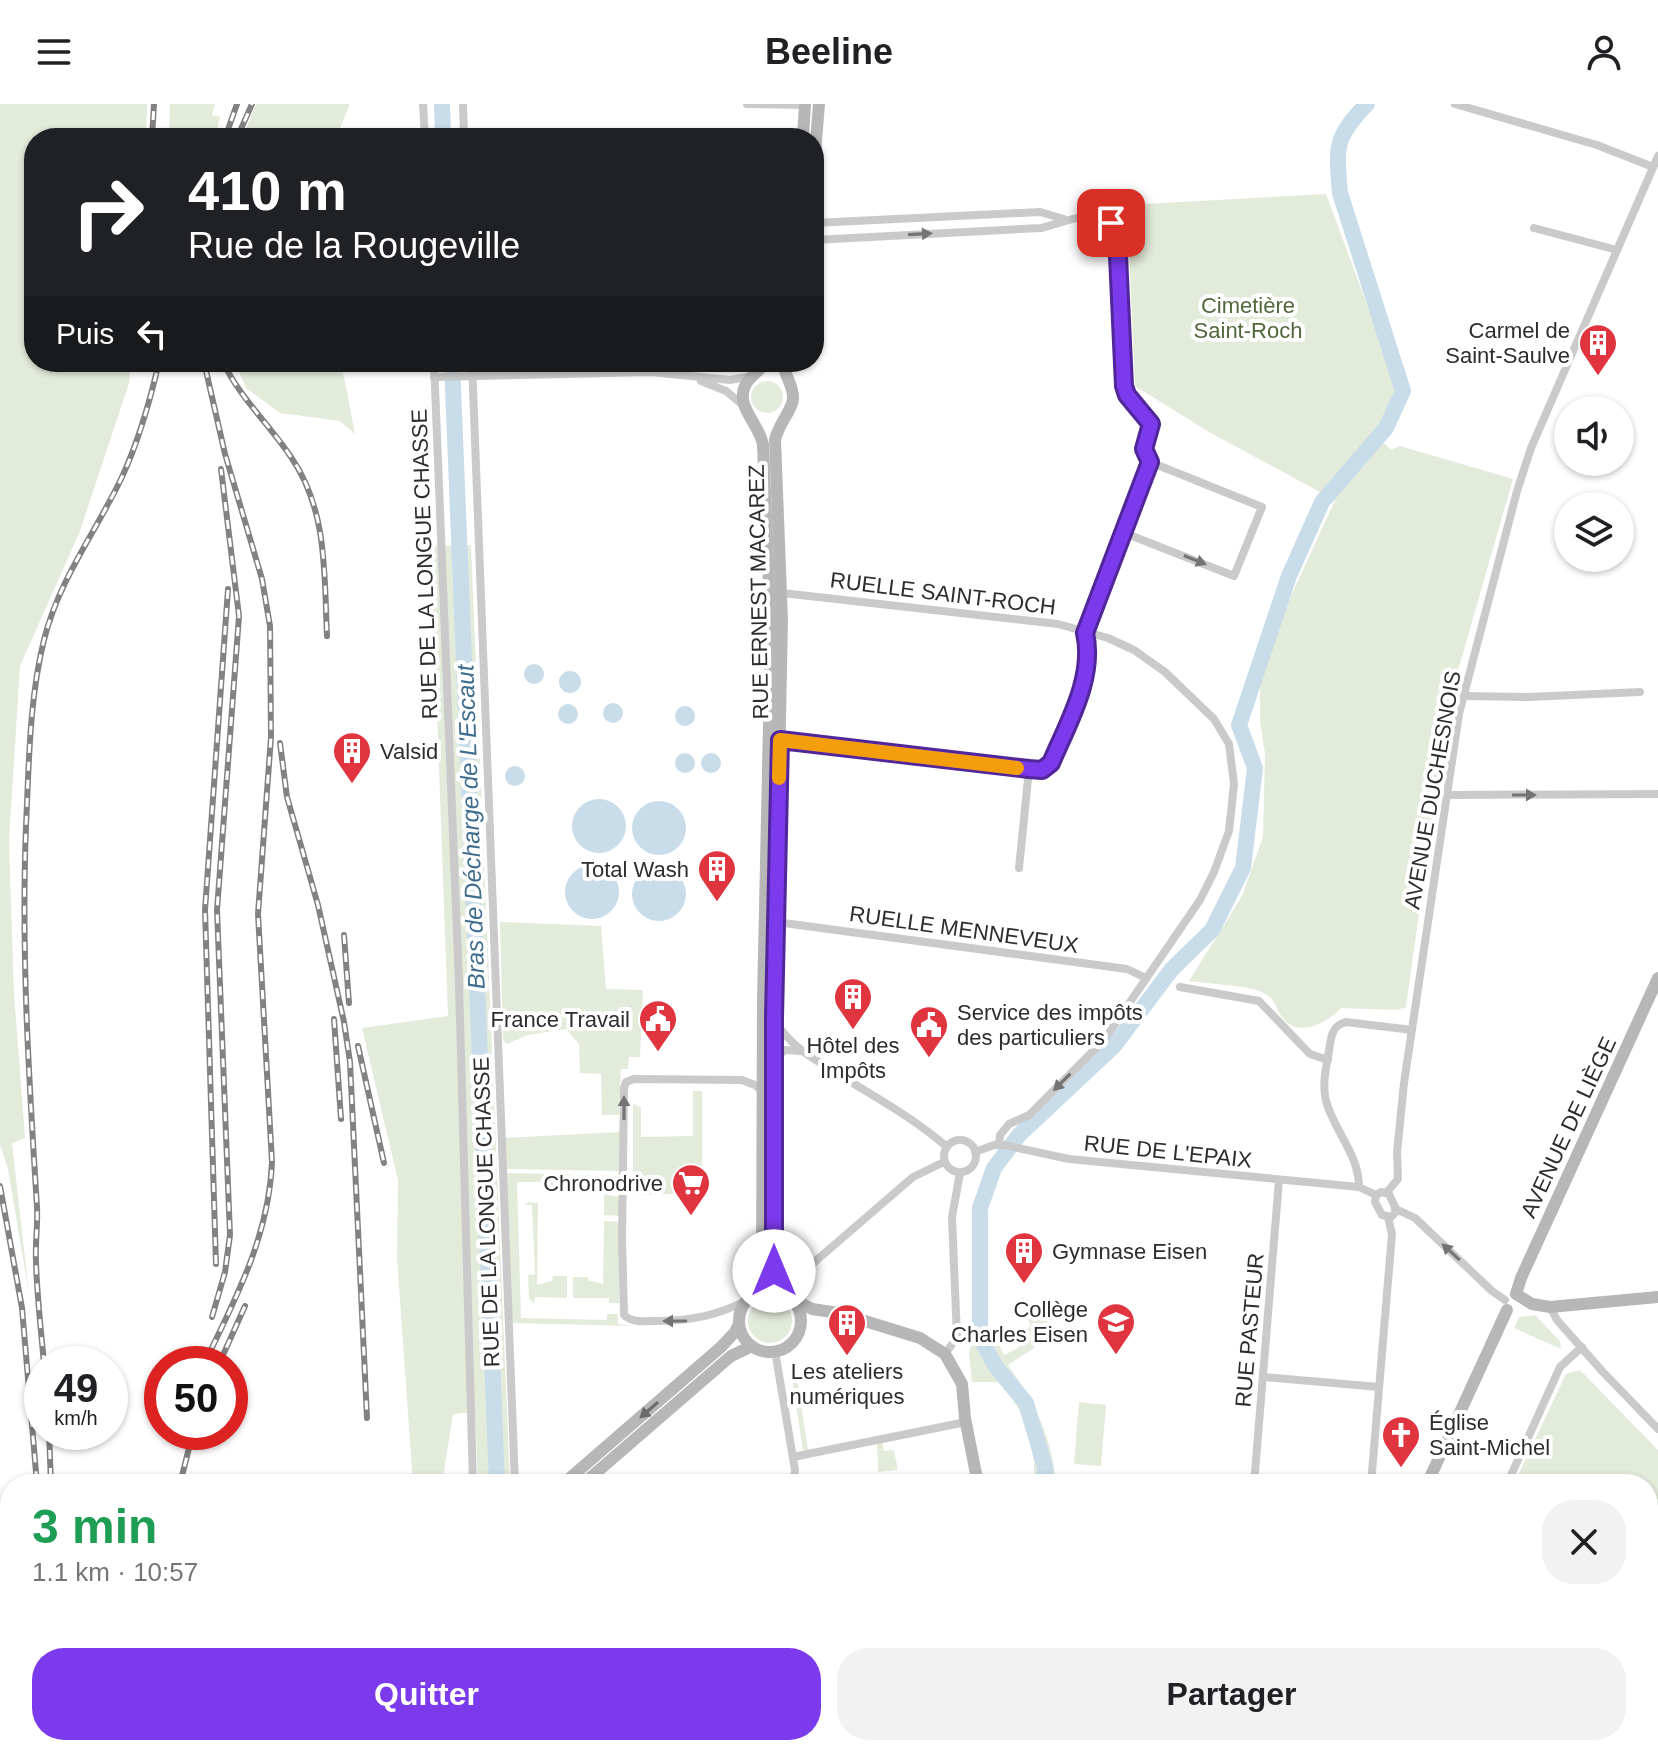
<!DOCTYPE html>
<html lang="fr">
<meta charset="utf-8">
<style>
:root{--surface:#fff;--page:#f2f2f2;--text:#202124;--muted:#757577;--accent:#7c3aed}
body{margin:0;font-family:Helvetica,sans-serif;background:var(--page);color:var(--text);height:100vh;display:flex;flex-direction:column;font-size:30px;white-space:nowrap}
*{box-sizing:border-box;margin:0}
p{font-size:26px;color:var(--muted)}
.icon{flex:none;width:44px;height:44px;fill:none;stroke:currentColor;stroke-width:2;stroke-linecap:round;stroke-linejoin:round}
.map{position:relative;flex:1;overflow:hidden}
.sheet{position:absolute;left:0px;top:1370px;width:1658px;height:282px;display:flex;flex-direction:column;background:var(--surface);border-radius:32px 32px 0 0;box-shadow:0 2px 6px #0004}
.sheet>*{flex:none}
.banner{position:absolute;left:24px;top:24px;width:800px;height:244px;border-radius:32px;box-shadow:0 2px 6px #0004;background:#202124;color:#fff;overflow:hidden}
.tools{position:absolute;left:1554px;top:292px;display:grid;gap:16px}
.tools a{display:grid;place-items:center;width:80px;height:80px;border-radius:50%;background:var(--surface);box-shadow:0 2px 6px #0004;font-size:40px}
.speed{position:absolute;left:24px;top:1242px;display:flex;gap:16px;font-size:40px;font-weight:700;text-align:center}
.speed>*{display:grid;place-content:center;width:104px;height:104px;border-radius:50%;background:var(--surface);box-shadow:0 2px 6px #0004;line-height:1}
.speed small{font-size:20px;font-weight:400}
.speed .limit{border:12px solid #d22;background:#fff;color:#111}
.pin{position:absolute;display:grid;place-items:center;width:68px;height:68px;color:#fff;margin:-34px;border-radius:16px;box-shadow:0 4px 12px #0006}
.me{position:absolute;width:88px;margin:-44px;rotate:0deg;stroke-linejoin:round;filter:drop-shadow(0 0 6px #0008)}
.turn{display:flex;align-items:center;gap:28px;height:168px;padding:0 32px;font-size:36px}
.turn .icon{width:104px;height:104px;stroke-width:2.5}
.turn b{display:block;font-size:56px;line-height:68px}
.then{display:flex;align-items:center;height:76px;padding:0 32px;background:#0003;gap:16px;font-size:30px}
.round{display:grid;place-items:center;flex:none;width:84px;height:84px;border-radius:32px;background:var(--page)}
.summary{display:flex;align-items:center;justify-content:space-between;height:136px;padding:0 32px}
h1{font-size:48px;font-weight:700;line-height:60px;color:#1e9e55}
.button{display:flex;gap:16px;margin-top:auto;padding:16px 32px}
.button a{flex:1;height:92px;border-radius:32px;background:var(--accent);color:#fff;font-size:32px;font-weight:700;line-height:92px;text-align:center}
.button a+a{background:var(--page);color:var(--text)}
header{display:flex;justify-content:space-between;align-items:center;height:104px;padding:0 32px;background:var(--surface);font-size:36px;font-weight:700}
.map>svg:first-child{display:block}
.green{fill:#e3ebdb}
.water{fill:#c8dcea}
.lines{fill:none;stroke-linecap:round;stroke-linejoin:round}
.river{stroke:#c8dcea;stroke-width:16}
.street{stroke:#cacaca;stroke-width:8}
.secondary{stroke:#b7b7b7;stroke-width:12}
.rail-casing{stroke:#828282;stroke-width:6}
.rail{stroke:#fff;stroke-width:3;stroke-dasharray:9;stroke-linecap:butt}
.oneway{fill:#747474}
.oneway2{fill:#6b6b6b}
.route-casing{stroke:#51269a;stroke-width:20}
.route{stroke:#7c3aed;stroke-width:14}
.slow{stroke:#f59e0b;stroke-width:14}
.labels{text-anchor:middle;stroke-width:8;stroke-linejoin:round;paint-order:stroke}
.park-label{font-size:22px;fill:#50683c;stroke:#fff}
.poi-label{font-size:22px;fill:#2d2d2d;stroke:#fff;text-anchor:end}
.street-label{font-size:22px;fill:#2d2d2d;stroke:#fff}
.water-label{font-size:24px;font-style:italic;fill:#3e6d8d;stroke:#fff}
</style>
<header><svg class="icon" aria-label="menu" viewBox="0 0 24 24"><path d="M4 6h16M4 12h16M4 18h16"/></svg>Beeline<svg class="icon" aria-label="person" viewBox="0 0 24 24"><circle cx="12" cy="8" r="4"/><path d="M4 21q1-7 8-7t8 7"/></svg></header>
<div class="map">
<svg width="1658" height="1651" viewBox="0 0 1658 1651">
<rect width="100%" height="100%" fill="#fff"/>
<g class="green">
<path d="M 0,0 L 147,0 L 146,34 L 34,34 L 34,258 L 131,258 L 129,279 L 80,427 L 20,562 L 9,737 L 14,890 L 25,1034 L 12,1039 L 29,1190 L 8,1065 L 0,1041 Z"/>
<path d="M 170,0 L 215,0 L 212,11 L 220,13 L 215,34 L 169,34 Z"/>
<path d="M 256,0 L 350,0 L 336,34 L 242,34 Z"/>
<path d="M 1326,90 L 1399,287 L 1375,329 L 1391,346 L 1400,342 L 1513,375 L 1448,601 L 1406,903 L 1397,906 L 1341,904 C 1327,919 1298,935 1282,913 C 1275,904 1275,894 1264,889 C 1250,881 1207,880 1189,877 L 1242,792 L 1263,733 L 1265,650 L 1260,617 L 1260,578 L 1286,503 L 1335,396 L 1209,328 L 1135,282 L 1127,101 Z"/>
<path d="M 235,258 L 341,258 L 355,330 L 340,317 L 280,309 L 246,284 Z"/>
<circle cx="767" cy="293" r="16"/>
<path d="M 471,441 L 510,1380 L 478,1380 L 475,1308 L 453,1310 L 442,1380 L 413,1380 L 397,1155 L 398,1076 L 362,924 L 448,912 L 431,442 Z"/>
<path d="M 500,818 L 601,822 L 606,885 L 643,886 L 640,953 L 629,953 L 628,965 L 621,965 L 619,1011 L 602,1011 L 601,970 L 580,969 L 579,940 L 566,925 L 528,931 L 507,940 L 503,936 Z"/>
<path d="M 693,987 L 702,987 L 702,1089 L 633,1091 L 633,1000 L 641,1003 L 641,1033 L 693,1032 Z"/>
<path d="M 620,1028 L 620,1067 L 506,1065 L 503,1034 Z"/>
<path d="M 504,1069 L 621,1072 L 621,1080 L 615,1079 L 615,1082 L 550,1082 L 549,1078 L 517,1078 L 521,1214 L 607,1216 L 607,1210 L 618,1210 L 618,1220 L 634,1222 L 511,1219 Z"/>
<path d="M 604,1090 L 620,1093 L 620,1112 L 604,1111 Z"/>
<path d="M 528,1098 L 538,1099 L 537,1181 L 552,1177 L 553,1172 L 567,1172 L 567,1194 L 535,1193 L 534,1200 L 529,1194 L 528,1171 L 535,1170 L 532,1101 L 525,1101 Z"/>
<path d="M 604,1117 L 620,1118 L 619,1199 L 609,1199 L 609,1194 L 573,1194 L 573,1173 L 588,1173 L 588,1176 L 603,1180 Z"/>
<circle cx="770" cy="1217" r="22"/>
<path d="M 1025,1207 L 1048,1207 L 1047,1224 L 1035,1223 L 1034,1244 L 1008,1261 C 1034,1297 1053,1335 1056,1380 L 1034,1380 L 1034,1358 L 1026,1317 L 1002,1278 L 972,1278 L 969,1249 L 973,1234 L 993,1227 L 1004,1251 L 1018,1244 L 1030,1221 Z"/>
<path d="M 1535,1211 L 1560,1237 L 1561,1245 L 1514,1224 L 1519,1213 Z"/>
<path d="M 790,1263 L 795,1263 L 808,1346 L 803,1346 Z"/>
<path d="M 1580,1266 L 1658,1346 L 1658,1459 L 1648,1468 L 1648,1380 L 1514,1380 L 1566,1270 Z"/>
<path d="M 1079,1298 L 1106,1301 L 1101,1362 L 1074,1360 Z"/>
<path d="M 882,1338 L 884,1347 L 894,1346 L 898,1366 L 878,1368 L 877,1339 Z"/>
<path d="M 1658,1491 L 1658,1559 L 1648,1548 L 1648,1500 Z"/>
<path d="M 482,1642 L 527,1642 L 527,1651 L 483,1651 Z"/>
<path d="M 930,1642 L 1024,1642 L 1025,1651 L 931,1651 Z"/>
<path d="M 1421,1642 L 1470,1642 L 1462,1651 L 1409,1651 Z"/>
</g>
<g class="water">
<circle cx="534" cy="570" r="10"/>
<circle cx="570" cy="578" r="11"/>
<circle cx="613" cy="609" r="10"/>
<circle cx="568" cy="610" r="10"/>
<circle cx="685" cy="612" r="10"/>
<circle cx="685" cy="659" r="10"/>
<circle cx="711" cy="659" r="10"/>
<circle cx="515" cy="672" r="10"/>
<circle cx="599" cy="722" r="27"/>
<circle cx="659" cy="724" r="27"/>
<circle cx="592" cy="788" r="27"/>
<circle cx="659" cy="790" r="27"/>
</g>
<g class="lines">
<g class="river">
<path d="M 442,0 L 443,34"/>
<path d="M 452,258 L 497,1380"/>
<path d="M 1046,1380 L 1045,1363 L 1026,1299 L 996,1263 L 980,1234 L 980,1104 L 994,1064 L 1019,1031 L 1114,942 L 1172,865 L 1212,826 L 1243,764 L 1255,664 L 1239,621 L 1289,472 L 1322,398 L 1386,324 L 1403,287 L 1340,89 C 1336,43 1334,34 1367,0"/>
<path d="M 508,1642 L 508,1651"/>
</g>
<g class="street">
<path d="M 423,0 L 425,34"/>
<path d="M 463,0 L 464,34"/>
<path d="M 747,0 L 805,1"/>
<path d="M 1455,0 L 1597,41 L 1653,63"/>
<path d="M 814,119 L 1040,108 L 1064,115"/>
<path d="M 1534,124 L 1617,146"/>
<path d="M 434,258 L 459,879 L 473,1380"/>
<path d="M 472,258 L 515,1380"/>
<path d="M 434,273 L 651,268 L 730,276 L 753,272"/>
<path d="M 701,277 L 726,287 L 744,302"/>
<path d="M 1122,428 L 1234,472 L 1262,403 L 1150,358"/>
<path d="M 782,489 L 1058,520 L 1108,534 L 1134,546 L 1165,568 L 1214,615 L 1229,640 L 1234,680 L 1229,727 L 1214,768 L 1200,796 L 1104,936 L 1029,1011 L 1009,1020 L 1000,1031 L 999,1041"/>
<path d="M 1464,592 L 1529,593 L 1640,588"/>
<path d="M 780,636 L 1029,665 L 1048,663 L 1083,581 L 1088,548 L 1085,529 L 1150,358 L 1144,345 L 1151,320 L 1127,291 L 1124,282 L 1117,130 C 1105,97 1064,119 1041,124 L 814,136"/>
<path d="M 1446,691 L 1658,690"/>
<path d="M 1019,764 L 1029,665"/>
<path d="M 776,818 L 1127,865 L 1146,874"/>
<path d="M 1180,883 L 1259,897 L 1310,950 L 1328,956"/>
<path d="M 776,918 C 791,944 819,958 843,973 C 878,995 915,1015 947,1043"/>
<path d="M 775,955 L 785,946 L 801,947"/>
<circle cx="960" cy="1052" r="16"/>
<path d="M 975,1048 L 994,1041 L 1004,1041 L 1069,1055 L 1359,1083 L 1376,1091"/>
<path d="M 1359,1083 C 1359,1050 1334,1027 1326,997 C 1322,980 1326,963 1329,947 C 1331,934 1331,922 1346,918 L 1412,926"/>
<path d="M 1381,1088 L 1389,1090 L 1395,1103 L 1395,1109 L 1391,1113 L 1382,1111 L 1375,1098 L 1376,1091 Z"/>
<path d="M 1387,1088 L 1398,1075 L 1397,1048 L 1404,979 L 1459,610 L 1517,387 L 1531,344 L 1658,52"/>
<path d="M 1396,1105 L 1415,1114 L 1492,1187 L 1505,1196"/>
<path d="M 804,1167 L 913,1073 L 944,1058"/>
<path d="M 749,1195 C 718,1212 689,1217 655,1217 C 643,1217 632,1219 624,1211 L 622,1134 L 624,984 L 626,978 L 634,975 L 742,976 L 755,981 L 762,987"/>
<path d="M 1550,1203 L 1557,1216 L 1602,1267 L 1658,1325"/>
<path d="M 775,1247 L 795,1366 L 793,1380"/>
<path d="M 945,1250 L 957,1233 L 952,1113 L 960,1069"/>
<path d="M 1264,1273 L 1379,1283"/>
<path d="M 793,1353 L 966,1318"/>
<path d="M 1134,1380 L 1134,1377"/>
<path d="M 1254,1380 L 1279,1076"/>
<path d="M 1371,1380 L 1392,1130 L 1388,1113"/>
<path d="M 1507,1380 L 1560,1263 L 1582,1243"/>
<path d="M 1648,1483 L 1658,1473"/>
<path d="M 478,1642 L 478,1651"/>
<path d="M 631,1642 L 636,1651"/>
<path d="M 1103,1642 L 1119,1651"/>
<path d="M 1573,1642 L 1581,1651"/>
<path d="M 535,1651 L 550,1642"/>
<path d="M 795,1651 L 808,1642"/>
<path d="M 1403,1651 L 1417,1642"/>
<path d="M 1466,1651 L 1475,1642"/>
</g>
<g class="secondary">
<path d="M 803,34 L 805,0"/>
<path d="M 814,62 L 819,0"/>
<path d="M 783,258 C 784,272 794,281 793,295 C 792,307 778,320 775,336 L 782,516 L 774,914 L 773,1163 L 777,1177 L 784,1189"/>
<circle cx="770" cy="1217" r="31"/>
<path d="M 757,1189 L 762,1162 L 763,896 L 771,528 L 763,341 C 760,321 735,302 745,282 C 749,272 760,268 765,258"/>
<path d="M 1516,1190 L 1521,1174 L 1658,874"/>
<path d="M 1516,1190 L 1532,1200 L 1550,1203 L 1658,1193"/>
<path d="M 791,1194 L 812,1205 L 839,1209 L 920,1234 L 945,1250 L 962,1280 L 965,1314 L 978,1380"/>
<path d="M 563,1380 L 721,1243 L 735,1228 L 739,1220"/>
<path d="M 583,1380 L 731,1252 L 752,1242"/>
<path d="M 1427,1380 L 1507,1206"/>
<path d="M 1232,1642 L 1249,1651"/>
<path d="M 1255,1642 L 1272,1651"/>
<path d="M 293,1651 L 302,1642"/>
<path d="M 774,1651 L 791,1642"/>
<path d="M 810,1651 L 827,1642"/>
<path d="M 1349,1651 L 1349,1642"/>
</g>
<defs>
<g id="rail">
<path d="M 152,34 L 154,0"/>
<path d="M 225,34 L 237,0"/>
<path d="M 237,34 L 252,0"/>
<path d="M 223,258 C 240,294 269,320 291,353 C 328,407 324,470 327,532"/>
<path d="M 280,639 L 287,693 L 318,801 L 344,918 L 350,958 L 367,1314"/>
<path d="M 344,831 L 349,899"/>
<path d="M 334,915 L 341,1015"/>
<path d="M 358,942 L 384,1059"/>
<path d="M 0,1082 L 22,1204 L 37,1380"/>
<path d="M 216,1160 L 205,806 L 228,485"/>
<path d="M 212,1213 L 225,1168 L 230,1131 L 217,806 L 239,512 L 221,365"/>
<path d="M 44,1260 C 41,1226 37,1192 36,1158 C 35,1139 38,1121 37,1103 C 29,976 21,850 26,722 C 29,661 29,596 44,536 C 59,475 96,428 122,373 C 139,336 150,297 159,258"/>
<path d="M 204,1260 C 236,1194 269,1132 272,1058 L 258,810 L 271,633 L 270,522 L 262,475 L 225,350 L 204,258"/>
<path d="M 219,1260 L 245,1202"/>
<path d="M 49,1328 L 51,1380"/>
<path d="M 180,1380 L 193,1328"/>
<path d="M 34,1651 L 35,1642"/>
<path d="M 49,1651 L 49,1642"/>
</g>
</defs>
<use href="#rail" class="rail-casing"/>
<use href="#rail" class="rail"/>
</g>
<defs><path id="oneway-solid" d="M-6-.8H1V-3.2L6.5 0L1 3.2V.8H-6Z" transform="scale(2)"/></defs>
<g class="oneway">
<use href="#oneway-solid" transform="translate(920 130) rotate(-3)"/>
<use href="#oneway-solid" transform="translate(1195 456) rotate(22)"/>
<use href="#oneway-solid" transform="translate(1524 691)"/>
<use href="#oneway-solid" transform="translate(1062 978) rotate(135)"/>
<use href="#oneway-solid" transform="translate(624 1004) rotate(-90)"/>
<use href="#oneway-solid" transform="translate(1451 1148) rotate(-137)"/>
<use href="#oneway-solid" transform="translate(675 1217) rotate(180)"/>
</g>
<use class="oneway2" href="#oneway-solid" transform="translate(649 1306) rotate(139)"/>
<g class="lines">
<defs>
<path id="route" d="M 774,1167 L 774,914 L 780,636 L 1029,665 L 1042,666 L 1051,659 C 1068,619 1095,573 1085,529 L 1150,358 L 1144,345 L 1151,320 L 1127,291 L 1124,282 L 1117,130 L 1111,119"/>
</defs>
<use href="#route" class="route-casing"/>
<use href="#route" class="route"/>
<path class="slow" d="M 779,674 L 780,636 L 1017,664"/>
</g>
<defs>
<symbol id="building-pin" viewBox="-11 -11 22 30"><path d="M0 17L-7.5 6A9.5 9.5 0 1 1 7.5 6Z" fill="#e0343f" stroke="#fff"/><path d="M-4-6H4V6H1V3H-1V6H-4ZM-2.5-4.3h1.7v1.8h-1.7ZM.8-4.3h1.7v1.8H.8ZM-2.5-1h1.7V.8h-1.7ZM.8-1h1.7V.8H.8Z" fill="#fff"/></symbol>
<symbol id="civic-pin" viewBox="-11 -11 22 30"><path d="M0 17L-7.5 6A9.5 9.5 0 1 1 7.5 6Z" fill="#e0343f" stroke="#fff"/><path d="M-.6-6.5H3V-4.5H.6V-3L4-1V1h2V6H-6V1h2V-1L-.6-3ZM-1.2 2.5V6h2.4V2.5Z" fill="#fff"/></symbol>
<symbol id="supermarket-pin" viewBox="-11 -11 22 30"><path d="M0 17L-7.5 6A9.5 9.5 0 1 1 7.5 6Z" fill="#e0343f" stroke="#fff"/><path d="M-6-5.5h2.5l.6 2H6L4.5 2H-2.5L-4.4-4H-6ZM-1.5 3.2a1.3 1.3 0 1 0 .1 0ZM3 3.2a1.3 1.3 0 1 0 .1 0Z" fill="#fff"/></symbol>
<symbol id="school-pin" viewBox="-11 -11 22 30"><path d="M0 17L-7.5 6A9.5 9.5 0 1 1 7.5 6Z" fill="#e0343f" stroke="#fff"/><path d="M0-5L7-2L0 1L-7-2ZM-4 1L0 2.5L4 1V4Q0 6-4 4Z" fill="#fff"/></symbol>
<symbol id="church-pin" viewBox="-11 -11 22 30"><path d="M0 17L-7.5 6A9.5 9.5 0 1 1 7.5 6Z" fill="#e0343f" stroke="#fff"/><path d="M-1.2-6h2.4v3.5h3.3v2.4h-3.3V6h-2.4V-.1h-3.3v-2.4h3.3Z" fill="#fff"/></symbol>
</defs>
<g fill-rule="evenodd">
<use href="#building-pin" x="1576" y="217" width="44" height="60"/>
<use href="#building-pin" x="330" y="625" width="44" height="60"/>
<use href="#building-pin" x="695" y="743" width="44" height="60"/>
<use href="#building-pin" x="831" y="871" width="44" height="60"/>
<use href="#civic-pin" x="636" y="893" width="44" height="60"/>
<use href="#civic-pin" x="907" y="899" width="44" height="60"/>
<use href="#supermarket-pin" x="669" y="1057" width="44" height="60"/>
<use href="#building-pin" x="1002" y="1125" width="44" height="60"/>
<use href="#school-pin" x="1094" y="1196" width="44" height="60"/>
<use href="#building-pin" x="825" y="1197" width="44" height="60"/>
<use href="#church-pin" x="1379" y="1309" width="44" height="60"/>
</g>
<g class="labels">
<g class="park-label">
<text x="1248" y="209">Cimetière<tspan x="1248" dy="25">Saint-Roch</tspan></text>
</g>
<g class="poi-label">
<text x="1570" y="234">Carmel de<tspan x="1570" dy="25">Saint-Saulve</tspan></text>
<text x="380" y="655" text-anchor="start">Valsid</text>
<text x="689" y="773">Total Wash</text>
<text x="957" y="916" text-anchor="start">Service des impôts<tspan x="957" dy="25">des particuliers</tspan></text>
<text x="630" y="923">France Travail</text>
<text x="853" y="949" text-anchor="middle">Hôtel des<tspan x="853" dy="25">Impôts</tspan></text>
<text x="663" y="1087">Chronodrive</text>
<text x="1052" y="1155" text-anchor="start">Gymnase Eisen</text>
<text x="1088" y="1213">Collège<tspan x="1088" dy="25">Charles Eisen</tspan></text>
<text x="847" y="1275" text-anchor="middle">Les ateliers<tspan x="847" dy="25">numériques</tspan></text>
<text x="1429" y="1326" text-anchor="start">Église<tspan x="1429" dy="25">Saint-Michel</tspan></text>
</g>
<g class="street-label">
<text transform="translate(424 460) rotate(-92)" y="8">RUE DE LA LONGUE CHASSE</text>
<text transform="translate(758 488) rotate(-91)" y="8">RUE ERNEST MACAREZ</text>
<text transform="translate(943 489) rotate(7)" y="8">RUELLE SAINT-ROCH</text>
<text transform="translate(1432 686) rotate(-80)" y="8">AVENUE DUCHESNOIS</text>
<text transform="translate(964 825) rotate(8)" y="8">RUELLE MENNEVEUX</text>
<text transform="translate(1568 1023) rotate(-65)" y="8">AVENUE DE LIÈGE</text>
<text transform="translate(1168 1047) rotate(6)" y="8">RUE DE L'EPAIX</text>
<text transform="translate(486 1108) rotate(-92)" y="8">RUE DE LA LONGUE CHASSE</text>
<text transform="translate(1249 1226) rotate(-85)" y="8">RUE PASTEUR</text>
</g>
<g class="water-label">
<text transform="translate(471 723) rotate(-92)" y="8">Bras de Décharge de L'Escaut</text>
</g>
</g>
</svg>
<div class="tools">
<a><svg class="icon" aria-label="sound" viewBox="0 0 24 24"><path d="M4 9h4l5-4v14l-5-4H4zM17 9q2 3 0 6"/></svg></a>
<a><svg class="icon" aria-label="layers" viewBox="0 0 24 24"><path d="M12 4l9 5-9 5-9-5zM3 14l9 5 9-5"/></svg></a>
</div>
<div class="speed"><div>49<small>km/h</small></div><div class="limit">50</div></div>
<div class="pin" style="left:1111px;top:119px;background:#d93025"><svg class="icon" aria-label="arrive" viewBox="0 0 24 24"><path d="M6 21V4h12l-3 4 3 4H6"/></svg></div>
<svg class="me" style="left:774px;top:1167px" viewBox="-20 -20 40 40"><circle r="19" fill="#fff"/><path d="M0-13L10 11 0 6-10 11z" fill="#7c3aed"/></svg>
<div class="banner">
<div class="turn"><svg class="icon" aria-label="right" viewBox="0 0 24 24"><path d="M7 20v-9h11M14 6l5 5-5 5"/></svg><div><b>410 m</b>Rue de la Rougeville</div></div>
<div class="then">Puis<svg class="icon" aria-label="left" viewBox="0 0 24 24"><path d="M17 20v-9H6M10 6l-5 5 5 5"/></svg></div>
</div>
<section class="sheet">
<div class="summary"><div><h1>3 min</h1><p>1.1 km · 10:57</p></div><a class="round"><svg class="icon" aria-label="close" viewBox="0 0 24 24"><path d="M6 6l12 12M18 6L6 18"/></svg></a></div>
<div class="button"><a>Quitter</a><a>Partager</a></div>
</section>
</div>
